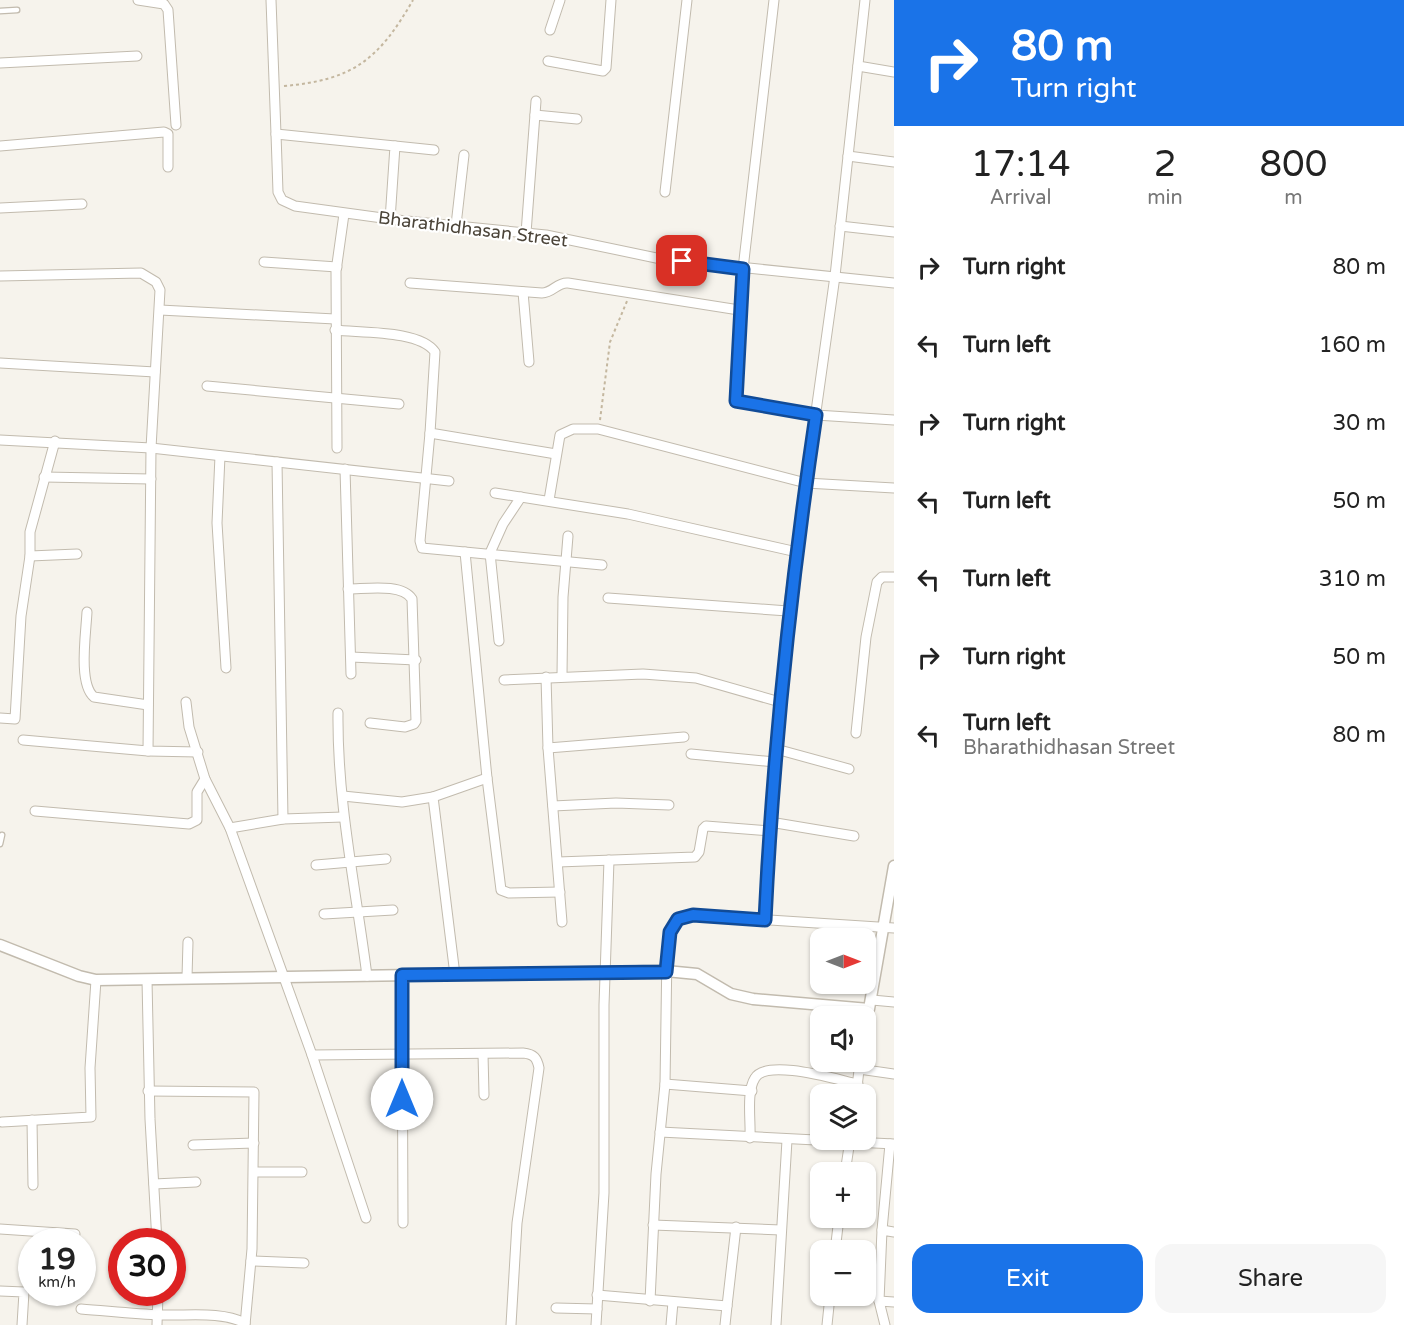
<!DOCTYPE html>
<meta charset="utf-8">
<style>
:root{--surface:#fff;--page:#f6f6f6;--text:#222;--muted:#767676;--accent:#1a73e8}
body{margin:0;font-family:"Varela Round",sans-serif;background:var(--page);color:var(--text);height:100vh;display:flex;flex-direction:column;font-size:22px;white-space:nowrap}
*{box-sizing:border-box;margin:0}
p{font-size:20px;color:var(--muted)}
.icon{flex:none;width:33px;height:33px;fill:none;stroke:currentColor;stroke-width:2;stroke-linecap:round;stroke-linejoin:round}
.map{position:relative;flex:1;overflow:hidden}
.drawer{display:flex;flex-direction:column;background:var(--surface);width:510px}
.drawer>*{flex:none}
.top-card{background:#1a73e8;color:#fff;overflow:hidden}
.needle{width:39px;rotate:90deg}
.fabs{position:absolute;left:810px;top:928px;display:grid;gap:12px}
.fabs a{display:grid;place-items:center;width:66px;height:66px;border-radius:12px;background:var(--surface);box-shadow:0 2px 4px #0004;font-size:30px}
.speed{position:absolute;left:18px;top:1228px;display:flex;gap:12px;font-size:30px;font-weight:700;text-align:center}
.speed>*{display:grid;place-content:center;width:78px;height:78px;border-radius:50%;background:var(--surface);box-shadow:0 2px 4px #0004;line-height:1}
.speed small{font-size:15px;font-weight:400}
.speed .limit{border:9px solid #d22;background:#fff;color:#111}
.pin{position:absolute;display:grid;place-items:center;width:51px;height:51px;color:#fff;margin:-26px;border-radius:12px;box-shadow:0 3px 9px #0006}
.me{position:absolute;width:66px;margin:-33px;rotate:0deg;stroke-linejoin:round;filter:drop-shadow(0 0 4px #0008)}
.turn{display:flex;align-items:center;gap:21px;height:126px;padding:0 18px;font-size:27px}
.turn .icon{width:78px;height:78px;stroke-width:2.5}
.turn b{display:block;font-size:42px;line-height:51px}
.eta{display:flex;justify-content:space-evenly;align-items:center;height:102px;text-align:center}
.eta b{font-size:36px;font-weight:600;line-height:42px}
.action{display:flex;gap:12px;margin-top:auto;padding:12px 18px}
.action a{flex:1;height:69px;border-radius:18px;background:var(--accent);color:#fff;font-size:24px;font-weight:600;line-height:69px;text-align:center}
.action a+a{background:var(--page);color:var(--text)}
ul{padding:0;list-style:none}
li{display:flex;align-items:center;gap:18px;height:78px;padding:0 18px}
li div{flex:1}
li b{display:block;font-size:22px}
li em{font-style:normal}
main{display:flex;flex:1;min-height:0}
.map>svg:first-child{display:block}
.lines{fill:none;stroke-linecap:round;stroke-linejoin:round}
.service-casing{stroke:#c2bbae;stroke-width:7}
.minor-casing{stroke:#c2bbae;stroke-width:11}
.tertiary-casing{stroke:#c2bbae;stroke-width:13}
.path{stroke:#c4b79f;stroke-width:2;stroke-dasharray:3 3;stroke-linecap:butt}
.service{stroke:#fff;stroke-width:4.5}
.minor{stroke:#fff;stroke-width:9}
.tertiary{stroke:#fff;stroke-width:10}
.route-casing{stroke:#114b97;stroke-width:15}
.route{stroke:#1a73e8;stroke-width:10}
.labels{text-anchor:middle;stroke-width:4.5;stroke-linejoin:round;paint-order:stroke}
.street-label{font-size:18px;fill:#4b4439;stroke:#fff}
</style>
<main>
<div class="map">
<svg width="894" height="1325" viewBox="0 0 894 1325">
<rect width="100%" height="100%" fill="#f6f3ec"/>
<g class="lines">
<defs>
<g id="service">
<path d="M 0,11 L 17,10"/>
<path d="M 0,844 L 2,835"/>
</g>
<g id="minor">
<path d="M 138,0 L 164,4 L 168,10 L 176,125"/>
<path d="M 271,0 L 276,134 L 395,146 L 390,220"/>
<path d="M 774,0 L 743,269 L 736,401 L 816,415 L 894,420"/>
<path d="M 550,30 L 560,0"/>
<path d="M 548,61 L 603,71 L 606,68 L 611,0"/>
<path d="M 0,63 L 137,56"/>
<path d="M 858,66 L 894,72"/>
<path d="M 535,115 L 577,119"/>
<path d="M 276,134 L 278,192 L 282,200 L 295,206 L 397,220 L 546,235 L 661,259 L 894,283"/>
<path d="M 0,146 L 164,132 L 168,134 L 168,167"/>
<path d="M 395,146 L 434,150"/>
<path d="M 848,156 L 894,162"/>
<path d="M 665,192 L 687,0"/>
<path d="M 0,208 L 82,204"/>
<path d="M 456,225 L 464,155"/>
<path d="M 840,226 L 894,232"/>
<path d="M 526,233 L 536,101"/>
<path d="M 264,262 L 337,267"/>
<path d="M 0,276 L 141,273 L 156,282 L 160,290 L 151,448 L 148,751"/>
<path d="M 410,283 L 542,293 C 553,293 557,282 568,283 L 739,310"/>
<path d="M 523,292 L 529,362"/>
<path d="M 160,310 L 335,319"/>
<path d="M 335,330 C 361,333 420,330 435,352 L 430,433 L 556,454"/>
<path d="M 0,363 L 155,372"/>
<path d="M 207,386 L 399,404"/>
<path d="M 430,433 L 420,541 L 422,548 L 602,565"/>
<path d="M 0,440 L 151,448 L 449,481"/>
<path d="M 337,448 L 336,271 L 344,214"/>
<path d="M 220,456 L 217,523 L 226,668"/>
<path d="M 277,462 L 283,819"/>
<path d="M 345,469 L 351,674"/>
<path d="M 44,477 L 151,479"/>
<path d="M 495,493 L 628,514 L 797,552"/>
<path d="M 549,500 L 560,435 L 573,429 L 598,429 L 806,483 L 894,488"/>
<path d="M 30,556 L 77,554"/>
<path d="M 348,589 C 366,589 402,583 412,599 L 416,721 L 414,724 L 405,727 L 370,723"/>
<path d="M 608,598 L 788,611"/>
<path d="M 87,612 C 86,633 78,684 94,697 L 148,705"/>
<path d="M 499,641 L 490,553 L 503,524 L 521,497"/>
<path d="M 351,657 L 416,660"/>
<path d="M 562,675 L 563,597 L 568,536"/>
<path d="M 546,677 L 548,748 L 562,922"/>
<path d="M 504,680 L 643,674 L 696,678 L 780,702"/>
<path d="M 186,702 L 189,727 L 205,779 L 230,828 L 312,1055 L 366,1218"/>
<path d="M 338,713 C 337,802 356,889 367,976"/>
<path d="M 0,718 L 15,719 L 21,616 L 30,556 L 30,532 L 55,441"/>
<path d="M 856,733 L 866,637 L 877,582 L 882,577 L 894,577"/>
<path d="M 23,740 L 148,751 L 198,752"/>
<path d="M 548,748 L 684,737"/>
<path d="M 776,749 L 849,769"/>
<path d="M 691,754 L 775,762"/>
<path d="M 487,778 L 501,890 L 509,893 L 560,892"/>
<path d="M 343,796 L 402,802 L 433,797"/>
<path d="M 553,806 L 616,803 L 669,805"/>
<path d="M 35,811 L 189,824 L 197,820 L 197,792 L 205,779"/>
<path d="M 770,822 L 854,836"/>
<path d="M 230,828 L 283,819 L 343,817"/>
<path d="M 558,862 L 695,857 L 699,852 L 703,829 L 706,826 L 769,831"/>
<path d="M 316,865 L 386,859"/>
<path d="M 324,914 L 393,910"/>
<path d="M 765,920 L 769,831 L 788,611 L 835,276 L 865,0"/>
<path d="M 402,975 L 403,1223"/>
<path d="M 455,975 L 433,797 L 487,778 L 465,552"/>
<path d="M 187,977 L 188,942"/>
<path d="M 147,980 L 150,1119 L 157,1242"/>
<path d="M 872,1000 L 894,1002"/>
<path d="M 866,1031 L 869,1009"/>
<path d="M 483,1054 L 484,1095"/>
<path d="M 312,1055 L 523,1053 C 534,1054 537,1058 539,1068 L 517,1223 L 511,1325"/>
<path d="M 859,1069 L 894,1074"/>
<path d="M 665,1084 L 752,1091"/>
<path d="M 148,1091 L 254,1092 L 252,1249 L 245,1325"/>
<path d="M 856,1095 L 860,1062"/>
<path d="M 32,1120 L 33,1185"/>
<path d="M 2,1122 L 91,1117 L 90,1068 L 96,980"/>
<path d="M 660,1132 L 894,1144"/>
<path d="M 750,1138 C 751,1121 746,1092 755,1078 C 767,1058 838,1080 858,1084"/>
<path d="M 193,1145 L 254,1143"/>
<path d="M 255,1172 L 302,1172"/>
<path d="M 845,1173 L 850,1140"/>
<path d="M 154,1184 L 196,1182"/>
<path d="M 653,1225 L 781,1230"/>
<path d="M 0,1229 L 75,1234"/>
<path d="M 882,1230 L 890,1144"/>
<path d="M 835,1251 L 839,1218"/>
<path d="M 251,1261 L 304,1263"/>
<path d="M 0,1291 L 24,1292 L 22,1325"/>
<path d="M 597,1295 L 727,1306 L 736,1227"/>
<path d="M 650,1301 L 656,1174 L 665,1084 L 667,952 L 674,923 L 678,919 L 693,915 L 894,928"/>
<path d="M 879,1301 L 894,1302"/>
<path d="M 556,1308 L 597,1309"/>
<path d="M 81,1309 C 108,1311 135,1314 161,1315 C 189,1316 220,1311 245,1323"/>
<path d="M 157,1325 L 158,1293"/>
<path d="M 596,1325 L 604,1193 L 604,1005 L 609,860"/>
<path d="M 671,1325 L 673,1302"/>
<path d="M 725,1325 L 727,1306"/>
<path d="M 776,1325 L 787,1140"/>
<path d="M 827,1325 L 830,1296"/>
<path d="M 885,1325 L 879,1301 L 882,1230 L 894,1232"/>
</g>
<path id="tertiary" d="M 0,945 L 79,976 L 96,980 L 666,971 L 697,974 L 731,994 L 753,999 L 869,1009 L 894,866"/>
</defs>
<use href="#service" class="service-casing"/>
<use href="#minor" class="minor-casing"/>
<use href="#tertiary" class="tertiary-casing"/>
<g class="path">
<path d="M 284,86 C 354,80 379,59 413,0"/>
<path d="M 600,420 L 610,342 L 627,301"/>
</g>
<use href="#service" class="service"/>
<use href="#minor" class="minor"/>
<use href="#tertiary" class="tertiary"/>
</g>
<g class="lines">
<defs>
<path id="route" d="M 402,1099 L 402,975 L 666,972 L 670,932 L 678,919 L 693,915 L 765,920 C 773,751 791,583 816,415 L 736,401 L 743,269 L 682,261"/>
</defs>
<use href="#route" class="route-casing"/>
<use href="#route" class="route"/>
</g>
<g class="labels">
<g class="street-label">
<text transform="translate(473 229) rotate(7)" y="6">Bharathidhasan Street</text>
</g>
</g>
</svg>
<div class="fabs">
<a><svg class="needle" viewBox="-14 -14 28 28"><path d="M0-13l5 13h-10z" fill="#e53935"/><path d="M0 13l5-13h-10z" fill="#767676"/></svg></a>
<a><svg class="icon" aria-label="sound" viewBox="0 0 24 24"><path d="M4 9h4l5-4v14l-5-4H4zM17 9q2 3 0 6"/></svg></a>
<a><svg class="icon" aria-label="layers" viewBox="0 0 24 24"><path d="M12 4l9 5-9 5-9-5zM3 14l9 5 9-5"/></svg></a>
<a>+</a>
<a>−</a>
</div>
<div class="speed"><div>19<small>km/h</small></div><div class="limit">30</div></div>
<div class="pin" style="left:682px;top:261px;background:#d93025"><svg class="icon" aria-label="arrive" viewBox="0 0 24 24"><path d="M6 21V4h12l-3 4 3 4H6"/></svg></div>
<svg class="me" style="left:402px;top:1099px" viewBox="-20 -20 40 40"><circle r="19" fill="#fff"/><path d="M0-13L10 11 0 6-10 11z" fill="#1a73e8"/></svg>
</div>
<section class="drawer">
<div class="top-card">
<div class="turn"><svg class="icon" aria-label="right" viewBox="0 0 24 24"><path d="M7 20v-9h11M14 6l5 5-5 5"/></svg><div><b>80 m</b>Turn right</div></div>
</div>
<div class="eta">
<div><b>17:14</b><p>Arrival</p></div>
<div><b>2</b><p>min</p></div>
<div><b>800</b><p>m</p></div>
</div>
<ul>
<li><svg class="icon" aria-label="right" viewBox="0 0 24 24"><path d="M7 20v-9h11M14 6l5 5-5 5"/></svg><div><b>Turn right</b></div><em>80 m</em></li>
<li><svg class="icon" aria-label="left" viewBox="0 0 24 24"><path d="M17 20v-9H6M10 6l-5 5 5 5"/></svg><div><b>Turn left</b></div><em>160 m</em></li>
<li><svg class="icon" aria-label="right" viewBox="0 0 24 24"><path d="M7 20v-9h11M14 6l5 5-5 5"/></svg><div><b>Turn right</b></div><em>30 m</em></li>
<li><svg class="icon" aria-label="left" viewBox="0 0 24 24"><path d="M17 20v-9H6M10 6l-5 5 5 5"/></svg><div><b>Turn left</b></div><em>50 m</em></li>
<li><svg class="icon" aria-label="left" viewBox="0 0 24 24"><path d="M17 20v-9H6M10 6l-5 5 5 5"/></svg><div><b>Turn left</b></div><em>310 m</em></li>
<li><svg class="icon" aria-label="right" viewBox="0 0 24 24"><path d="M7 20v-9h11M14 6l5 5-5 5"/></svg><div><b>Turn right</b></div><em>50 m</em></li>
<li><svg class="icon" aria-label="left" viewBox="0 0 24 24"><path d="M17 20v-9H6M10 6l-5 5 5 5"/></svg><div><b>Turn left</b><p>Bharathidhasan Street</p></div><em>80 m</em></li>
</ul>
<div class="action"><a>Exit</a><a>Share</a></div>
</section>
</main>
